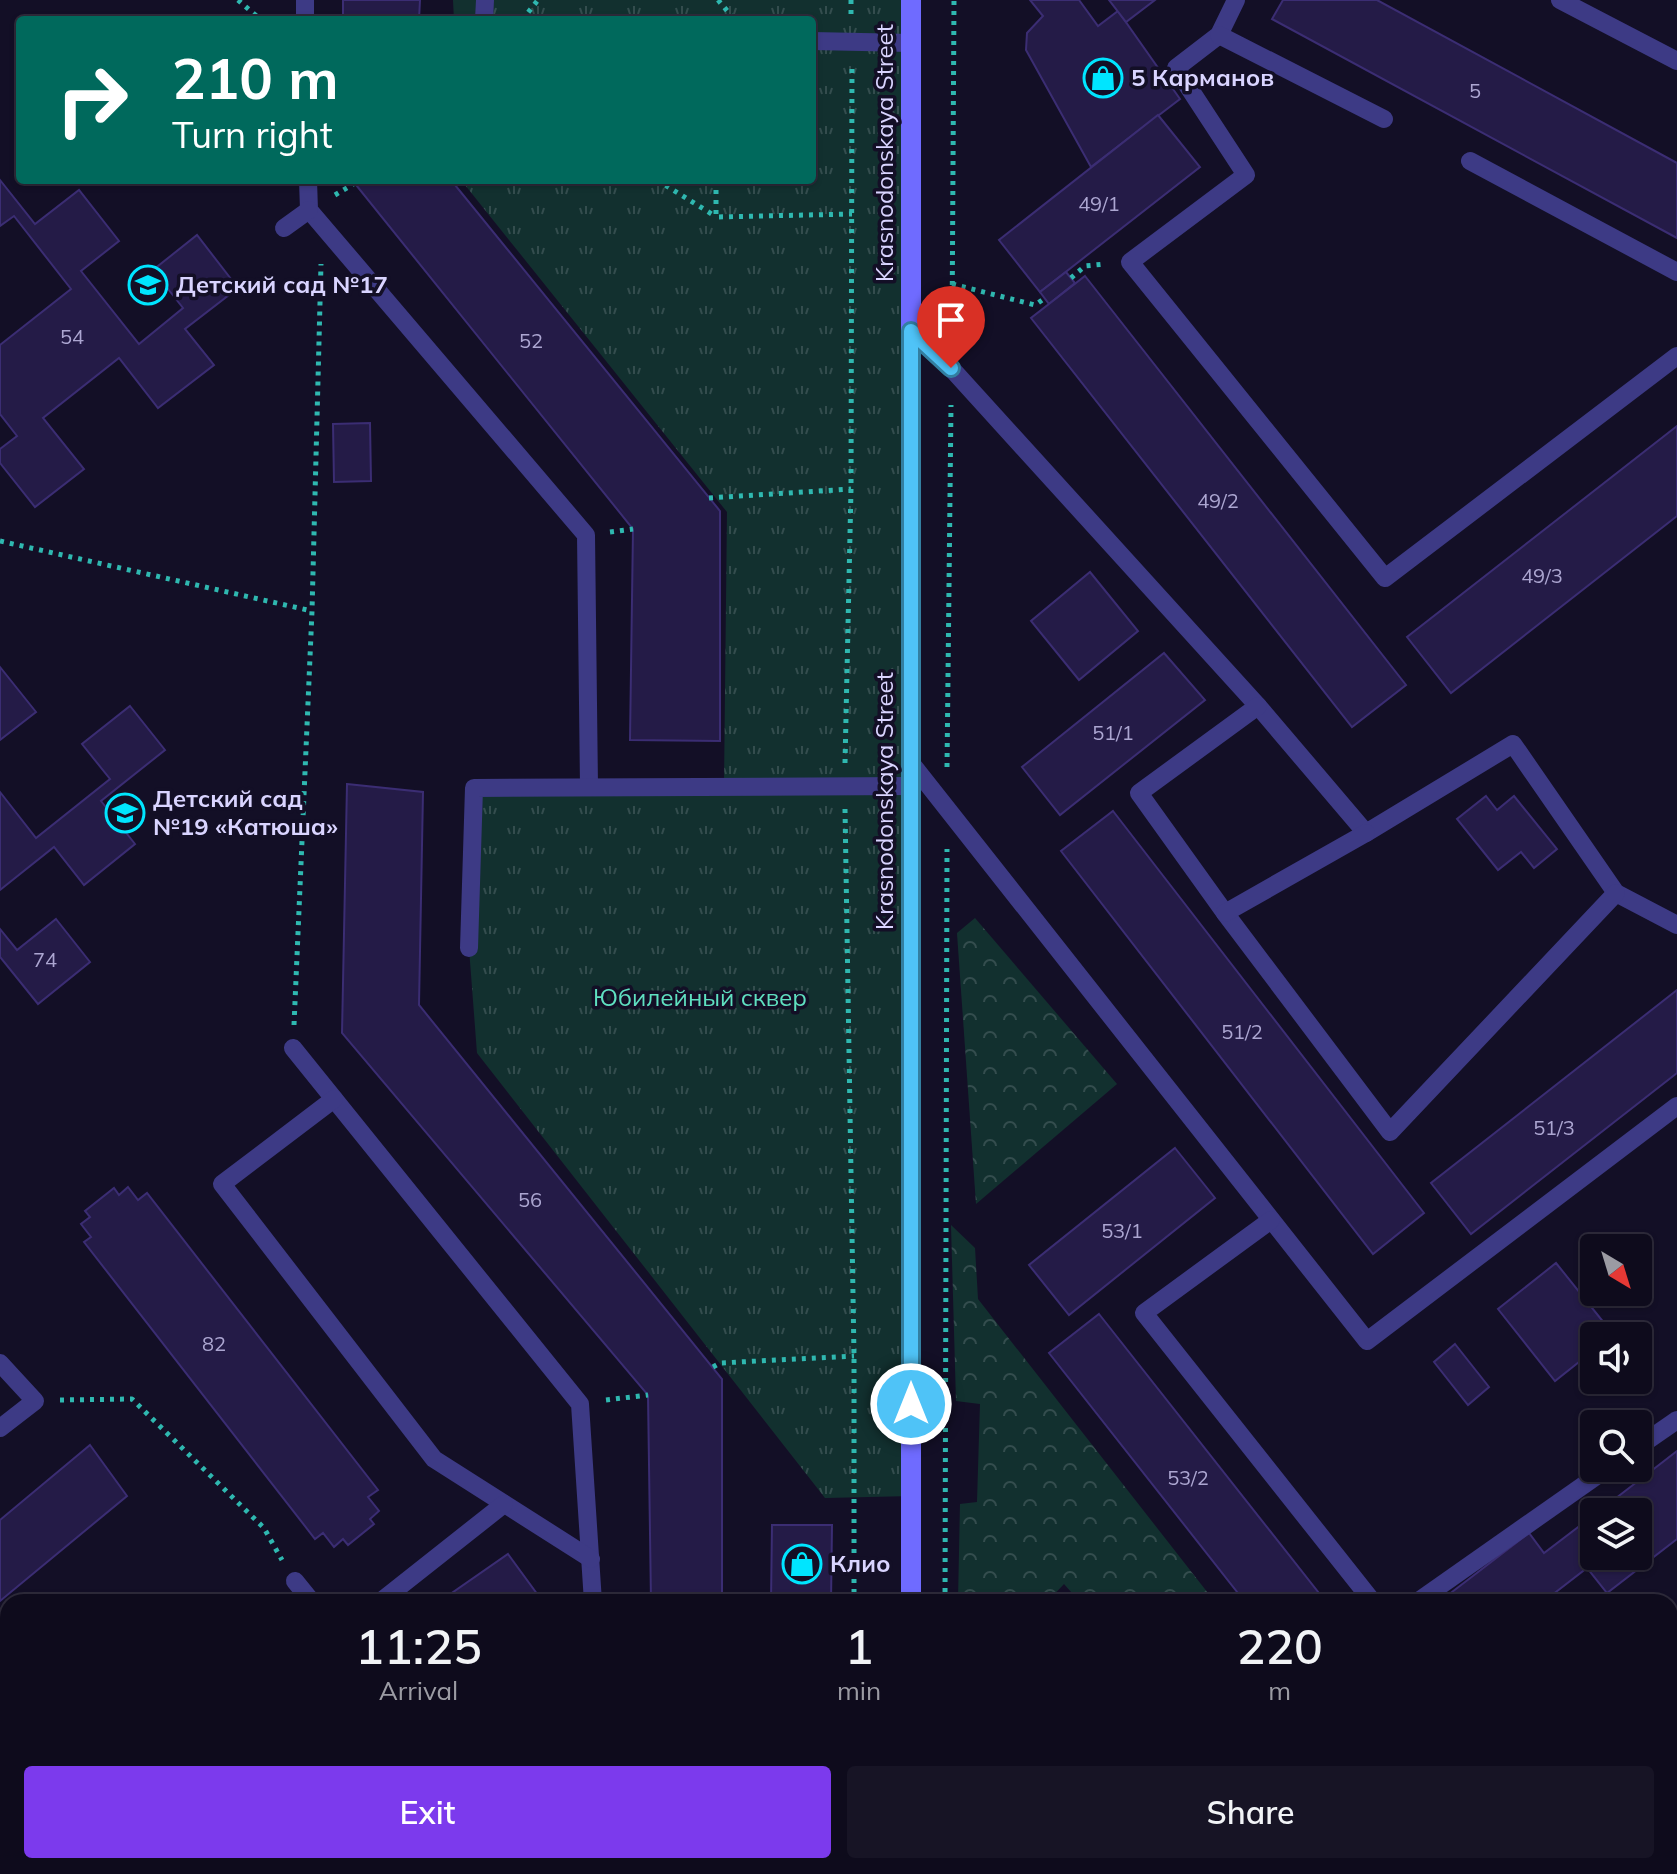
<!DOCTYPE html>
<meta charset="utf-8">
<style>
:root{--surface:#0e0b1c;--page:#171425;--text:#f1f3f6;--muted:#9b9ba3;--line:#2e2b3b;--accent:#7c3aed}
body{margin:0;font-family:Mulish,sans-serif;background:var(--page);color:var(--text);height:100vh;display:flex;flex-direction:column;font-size:30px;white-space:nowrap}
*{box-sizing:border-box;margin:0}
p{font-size:26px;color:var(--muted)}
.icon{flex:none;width:44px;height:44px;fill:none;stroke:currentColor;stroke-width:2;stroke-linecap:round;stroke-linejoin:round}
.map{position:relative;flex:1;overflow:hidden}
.sheet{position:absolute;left:0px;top:1594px;width:1678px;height:280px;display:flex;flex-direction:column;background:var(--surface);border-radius:24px 24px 0 0;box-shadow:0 2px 6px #0004,0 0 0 2px var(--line)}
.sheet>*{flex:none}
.guide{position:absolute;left:16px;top:16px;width:800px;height:168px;border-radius:8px;box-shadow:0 2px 6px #0004,0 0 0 2px var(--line);background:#00695c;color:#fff;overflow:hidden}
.needle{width:52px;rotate:142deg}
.controls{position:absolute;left:1580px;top:1234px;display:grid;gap:16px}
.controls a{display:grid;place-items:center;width:72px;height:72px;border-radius:8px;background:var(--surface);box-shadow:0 2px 6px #0004,0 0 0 2px var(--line);font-size:40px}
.pin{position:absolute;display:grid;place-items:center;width:68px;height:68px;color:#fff;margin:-82px -34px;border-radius:50% 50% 50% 0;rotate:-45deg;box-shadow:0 0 8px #0007}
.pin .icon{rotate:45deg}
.me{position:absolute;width:88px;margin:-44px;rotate:0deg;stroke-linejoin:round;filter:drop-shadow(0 0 6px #0008)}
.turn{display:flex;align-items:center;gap:28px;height:168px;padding:0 24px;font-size:36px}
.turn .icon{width:104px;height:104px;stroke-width:2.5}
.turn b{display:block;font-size:56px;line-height:68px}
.eta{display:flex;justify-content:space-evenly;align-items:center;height:136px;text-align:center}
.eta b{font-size:48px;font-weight:600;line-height:56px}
.primary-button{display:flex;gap:16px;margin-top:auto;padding:16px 24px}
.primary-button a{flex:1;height:92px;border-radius:8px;background:var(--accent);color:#fff;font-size:32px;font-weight:600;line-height:92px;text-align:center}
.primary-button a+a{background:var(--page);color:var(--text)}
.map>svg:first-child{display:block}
.forest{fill:url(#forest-crowns)}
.park{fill:url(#park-tufts)}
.building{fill:#241b47;stroke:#3b2d73;stroke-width:2}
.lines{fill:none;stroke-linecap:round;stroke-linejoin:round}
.path{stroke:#2fb8b0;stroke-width:5;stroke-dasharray:4 6;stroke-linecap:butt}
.lane{stroke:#3d3a85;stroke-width:18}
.secondary{stroke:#6f6bff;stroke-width:20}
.route-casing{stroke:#337fa1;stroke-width:20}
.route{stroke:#4fc3f7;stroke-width:14}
.labels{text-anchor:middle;stroke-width:7;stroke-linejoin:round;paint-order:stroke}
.number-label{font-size:20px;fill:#aca6d1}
.poi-label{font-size:24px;font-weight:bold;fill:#d9d4ff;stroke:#130f26;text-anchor:start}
.street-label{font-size:24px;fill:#d9d4ff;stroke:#130f26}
.park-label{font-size:24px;fill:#5fe0c0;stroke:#130f26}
</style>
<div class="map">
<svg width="1677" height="1874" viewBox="0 0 1677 1874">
<defs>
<pattern id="forest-crowns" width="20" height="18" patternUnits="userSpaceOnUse" patternTransform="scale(2)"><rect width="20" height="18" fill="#12302f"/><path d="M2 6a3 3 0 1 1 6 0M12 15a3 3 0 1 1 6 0" fill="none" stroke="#344d4e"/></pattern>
<pattern id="park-tufts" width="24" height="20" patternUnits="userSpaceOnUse" patternTransform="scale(2)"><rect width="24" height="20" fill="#12302f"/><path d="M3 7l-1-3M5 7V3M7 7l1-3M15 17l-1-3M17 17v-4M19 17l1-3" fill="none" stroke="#344d4e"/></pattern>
</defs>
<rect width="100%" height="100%" fill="#130f26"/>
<g class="forest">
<path d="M 975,918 L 1117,1084 L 976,1204 L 957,933 Z"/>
<path d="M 951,1225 L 975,1248 L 978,1299 L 1215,1602 L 1080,1602 L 1064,1584 L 1047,1602 L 958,1602 L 960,1504 L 977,1502 L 980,1404 L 956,1401 Z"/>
</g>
<path class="park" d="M 453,0 L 911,0 L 911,1496 L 825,1498 L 477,1053 L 469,948 L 474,788 L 724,786 L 727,512 L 461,180 L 812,180 L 812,20 L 454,20 Z"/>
<g class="building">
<path d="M 343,0 L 420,0 L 419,20 L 343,20 Z"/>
<path d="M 1030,0 L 1079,0 L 1098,26 L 1118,11 L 1180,99 L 1091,167 L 1026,50 L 1027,33 L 1043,16 Z"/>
<path d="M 1109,0 L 1155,0 L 1126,22 Z"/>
<path d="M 1283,0 L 1377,0 L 1677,163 L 1677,238 L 1272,19 Z"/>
<path d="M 1158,115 L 1200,167 L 1040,292 L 999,240 Z"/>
<path d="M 0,180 L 35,224 L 79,190 L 119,241 L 81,271 L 139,344 L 183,308 L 153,270 L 197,235 L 238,288 L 185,329 L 214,365 L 158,408 L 119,358 L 43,418 L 84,469 L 35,507 L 0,463 L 0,449 L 17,436 L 0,414 L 0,345 L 71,289 L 14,216 L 0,226 Z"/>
<path d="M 352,180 L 451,180 L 720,511 L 720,741 L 630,740 L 633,529 Z"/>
<path d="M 1066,272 L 1075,283 L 1049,304 L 1040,292 Z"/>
<path d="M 1085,276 L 1406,685 L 1352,727 L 1031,318 Z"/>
<path d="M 370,423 L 371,481 L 334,482 L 333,424 Z"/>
<path d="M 1677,426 L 1677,516 L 1451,693 L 1407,637 Z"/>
<path d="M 1090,572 L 1138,631 L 1079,680 L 1031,621 Z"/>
<path d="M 1164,653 L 1205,700 L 1060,815 L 1022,767 Z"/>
<path d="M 0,667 L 36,712 L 0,740 Z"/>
<path d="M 130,706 L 165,750 L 101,801 L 135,844 L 84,885 L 54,847 L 0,890 L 0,792 L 36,838 L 110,779 L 82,744 Z"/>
<path d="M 347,784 L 423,792 L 419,1005 L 722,1379 L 722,1602 L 651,1602 L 648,1395 L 342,1033 Z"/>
<path d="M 1486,796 L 1497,810 L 1514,796 L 1557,849 L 1534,868 L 1521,852 L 1498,870 L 1457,819 Z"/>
<path d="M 1113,811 L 1424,1213 L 1373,1254 L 1061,851 Z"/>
<path d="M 56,919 L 90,962 L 38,1004 L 0,957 L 0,929 L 17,950 Z"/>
<path d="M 1677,990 L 1677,1073 L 1471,1234 L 1431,1183 Z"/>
<path d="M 1175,1148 L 1215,1198 L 1069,1315 L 1029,1265 Z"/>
<path d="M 128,1187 L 138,1200 L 147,1193 L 378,1490 L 368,1497 L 379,1511 L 370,1519 L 374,1524 L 348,1545 L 343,1539 L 334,1547 L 323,1533 L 315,1539 L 84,1242 L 91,1237 L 81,1224 L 90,1217 L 85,1211 L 114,1188 L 119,1195 Z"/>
<path d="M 1556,1263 L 1613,1334 L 1594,1336 L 1594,1350 L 1555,1381 L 1498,1309 Z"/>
<path d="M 1099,1314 L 1326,1602 L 1245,1602 L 1049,1353 Z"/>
<path d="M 1455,1344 L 1489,1387 L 1468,1405 L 1434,1362 Z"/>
<path d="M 90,1445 L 127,1496 L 0,1601 L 0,1520 Z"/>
<path d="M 1677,1451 L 1677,1539 L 1607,1593 L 1587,1568 L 1543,1602 L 1439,1602 L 1529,1533 L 1544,1553 L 1594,1515 L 1594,1556 L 1638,1556 L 1638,1512 L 1598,1512 Z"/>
<path d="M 772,1525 L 832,1525 L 831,1602 L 771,1602 Z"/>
<path d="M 508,1554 L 543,1602 L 455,1602 L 449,1595 Z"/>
<path d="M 354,1866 L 427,1866 L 417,1874 L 361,1874 Z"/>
<rect x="563" y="1866" width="159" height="8"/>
<path d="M 1033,1866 L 1150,1866 L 1142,1874 L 1039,1874 Z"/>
<path d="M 1193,1866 L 1285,1866 L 1274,1874 L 1199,1874 Z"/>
</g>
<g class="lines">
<g class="path">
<path d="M 238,0 L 261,20"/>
<path d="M 718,0 L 735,20"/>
<path d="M 851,0 L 851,19"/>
<path d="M 522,20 L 538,0"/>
<path d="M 657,180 L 715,216"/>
<path d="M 716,180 L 716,217 L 852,214"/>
<path d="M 335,195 L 355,183"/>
<path d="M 1071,278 L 1085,266 L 1105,264"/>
<path d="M 952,284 L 1035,305 L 1045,298"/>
<path d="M 952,335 L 954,0"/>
<path d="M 709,498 L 851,489"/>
<path d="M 610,532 L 633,529"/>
<path d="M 0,541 L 312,611"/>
<path d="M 845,763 L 851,489 L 852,65"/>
<path d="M 947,767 L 951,405"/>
<path d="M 845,809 L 854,1356 L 854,1602"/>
<path d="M 294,1025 L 312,611 L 321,264"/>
<path d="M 713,1367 L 720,1363 L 854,1356"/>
<path d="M 60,1400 L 132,1399 L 264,1528 L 282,1560"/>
<path d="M 606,1400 L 648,1395"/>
<path d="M 945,1602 L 947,849"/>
<path d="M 867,1866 L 868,1874"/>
<path d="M 943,1874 L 943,1866"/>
<path d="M 1674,1874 L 1677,1871"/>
</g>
<g class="lane">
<path d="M 305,0 L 305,20"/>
<path d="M 1236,0 L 1219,35 L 1176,68 L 1246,175 L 1130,262 L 1385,578 L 1677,356"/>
<path d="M 1560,0 L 1677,61"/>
<path d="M 484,20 L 485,0"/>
<path d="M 1219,35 L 1384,119"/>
<path d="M 812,41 L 911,43"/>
<path d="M 1470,161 L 1677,272"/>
<path d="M 308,180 L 309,210 L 586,535 L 589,787"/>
<path d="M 284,228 L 309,210"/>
<path d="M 911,331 L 951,368 L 1258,706 L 1366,833 L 1513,744 L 1616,893 L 1677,925"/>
<path d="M 1258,706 L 1139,793 L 1225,913 L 1390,1132 L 1616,893"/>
<path d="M 911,763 L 1367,1341 L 1677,1106"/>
<path d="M 1225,913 L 1366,833"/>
<path d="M 469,948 L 474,788 L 911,786"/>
<path d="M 293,1048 L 580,1404 L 593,1602"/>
<path d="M 334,1099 L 222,1184 L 434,1459 L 591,1559"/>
<path d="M 1271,1220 L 1144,1313 L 1373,1602"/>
<path d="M 0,1363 L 35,1401 L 0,1428"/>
<path d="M 1638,1447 L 1677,1420"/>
<path d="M 295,1581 L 312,1602"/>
<path d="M 380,1602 L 504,1504"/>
<path d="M 1417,1602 L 1608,1468"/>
<path d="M 1358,1866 L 1365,1874"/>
</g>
<g class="secondary">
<path d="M 911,1602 L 911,0"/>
<path d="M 911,1866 L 911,1874"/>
</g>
</g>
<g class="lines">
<defs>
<path id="route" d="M 911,1404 L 911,331 L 951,368"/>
</defs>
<use href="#route" class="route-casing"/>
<use href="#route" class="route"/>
</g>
<defs>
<symbol id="shop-ring" viewBox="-11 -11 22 22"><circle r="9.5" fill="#130f26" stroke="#00e5ff" stroke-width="1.5"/><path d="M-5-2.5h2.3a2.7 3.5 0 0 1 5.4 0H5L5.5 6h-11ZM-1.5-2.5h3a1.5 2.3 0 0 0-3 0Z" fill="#00e5ff"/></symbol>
<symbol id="school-ring" viewBox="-11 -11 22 22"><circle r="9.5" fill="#130f26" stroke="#00e5ff" stroke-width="1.5"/><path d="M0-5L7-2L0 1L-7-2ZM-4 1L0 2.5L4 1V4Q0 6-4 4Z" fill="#00e5ff"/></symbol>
</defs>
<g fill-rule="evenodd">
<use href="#shop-ring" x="1081" y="56" width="44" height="44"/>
<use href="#school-ring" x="126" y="263" width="44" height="44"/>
<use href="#school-ring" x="103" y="791" width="44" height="44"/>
<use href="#shop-ring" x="780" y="1542" width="44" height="44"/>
</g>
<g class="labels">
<g class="number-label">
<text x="1475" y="98">5</text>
<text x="1099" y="211">49/1</text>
<text x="72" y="344">54</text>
<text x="531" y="348">52</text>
<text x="1218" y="508">49/2</text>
<text x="1542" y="583">49/3</text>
<text x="1113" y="740">51/1</text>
<text x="45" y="967">74</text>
<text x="1242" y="1039">51/2</text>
<text x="1554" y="1135">51/3</text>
<text x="530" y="1207">56</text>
<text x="1122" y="1238">53/1</text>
<text x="214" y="1351">82</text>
<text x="1188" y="1485">53/2</text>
</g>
<g class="poi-label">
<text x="1131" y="86">5 Карманов</text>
<text x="176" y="293">Детский сад №17</text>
<text x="153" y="807">Детский сад<tspan x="153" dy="28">№19 «Катюша»</tspan></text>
<text x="830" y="1572">Клио</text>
</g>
<g class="street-label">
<text transform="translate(885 153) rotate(-90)" y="8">Krasnodonskaya Street</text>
<text transform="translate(885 801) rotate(-90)" y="8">Krasnodonskaya Street</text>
</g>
<g class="park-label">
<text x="700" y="1006">Юбилейный сквер</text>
</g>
</g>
</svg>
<div class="controls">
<a><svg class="needle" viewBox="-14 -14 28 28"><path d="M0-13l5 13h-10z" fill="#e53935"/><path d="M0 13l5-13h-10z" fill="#9b9ba3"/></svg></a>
<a><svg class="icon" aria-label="sound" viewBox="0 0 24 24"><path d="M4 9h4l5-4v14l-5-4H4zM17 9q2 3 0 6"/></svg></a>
<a><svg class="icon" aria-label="search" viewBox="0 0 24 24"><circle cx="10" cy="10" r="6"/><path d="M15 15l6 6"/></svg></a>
<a><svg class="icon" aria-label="layers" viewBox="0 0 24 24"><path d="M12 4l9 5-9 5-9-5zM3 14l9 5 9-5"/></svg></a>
</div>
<div class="pin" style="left:951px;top:368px;background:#d93025"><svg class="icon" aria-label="arrive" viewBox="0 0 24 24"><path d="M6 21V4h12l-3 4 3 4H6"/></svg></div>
<svg class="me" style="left:911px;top:1404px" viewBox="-20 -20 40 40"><circle r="17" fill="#4fc3f7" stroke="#fff" stroke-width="3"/><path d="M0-11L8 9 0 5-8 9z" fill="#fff"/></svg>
<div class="guide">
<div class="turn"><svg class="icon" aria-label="right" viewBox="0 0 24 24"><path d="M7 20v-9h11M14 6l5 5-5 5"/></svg><div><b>210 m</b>Turn right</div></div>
</div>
<section class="sheet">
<div class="eta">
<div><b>11:25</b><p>Arrival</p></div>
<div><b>1</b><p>min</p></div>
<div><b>220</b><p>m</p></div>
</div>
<div class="primary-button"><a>Exit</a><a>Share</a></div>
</section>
</div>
